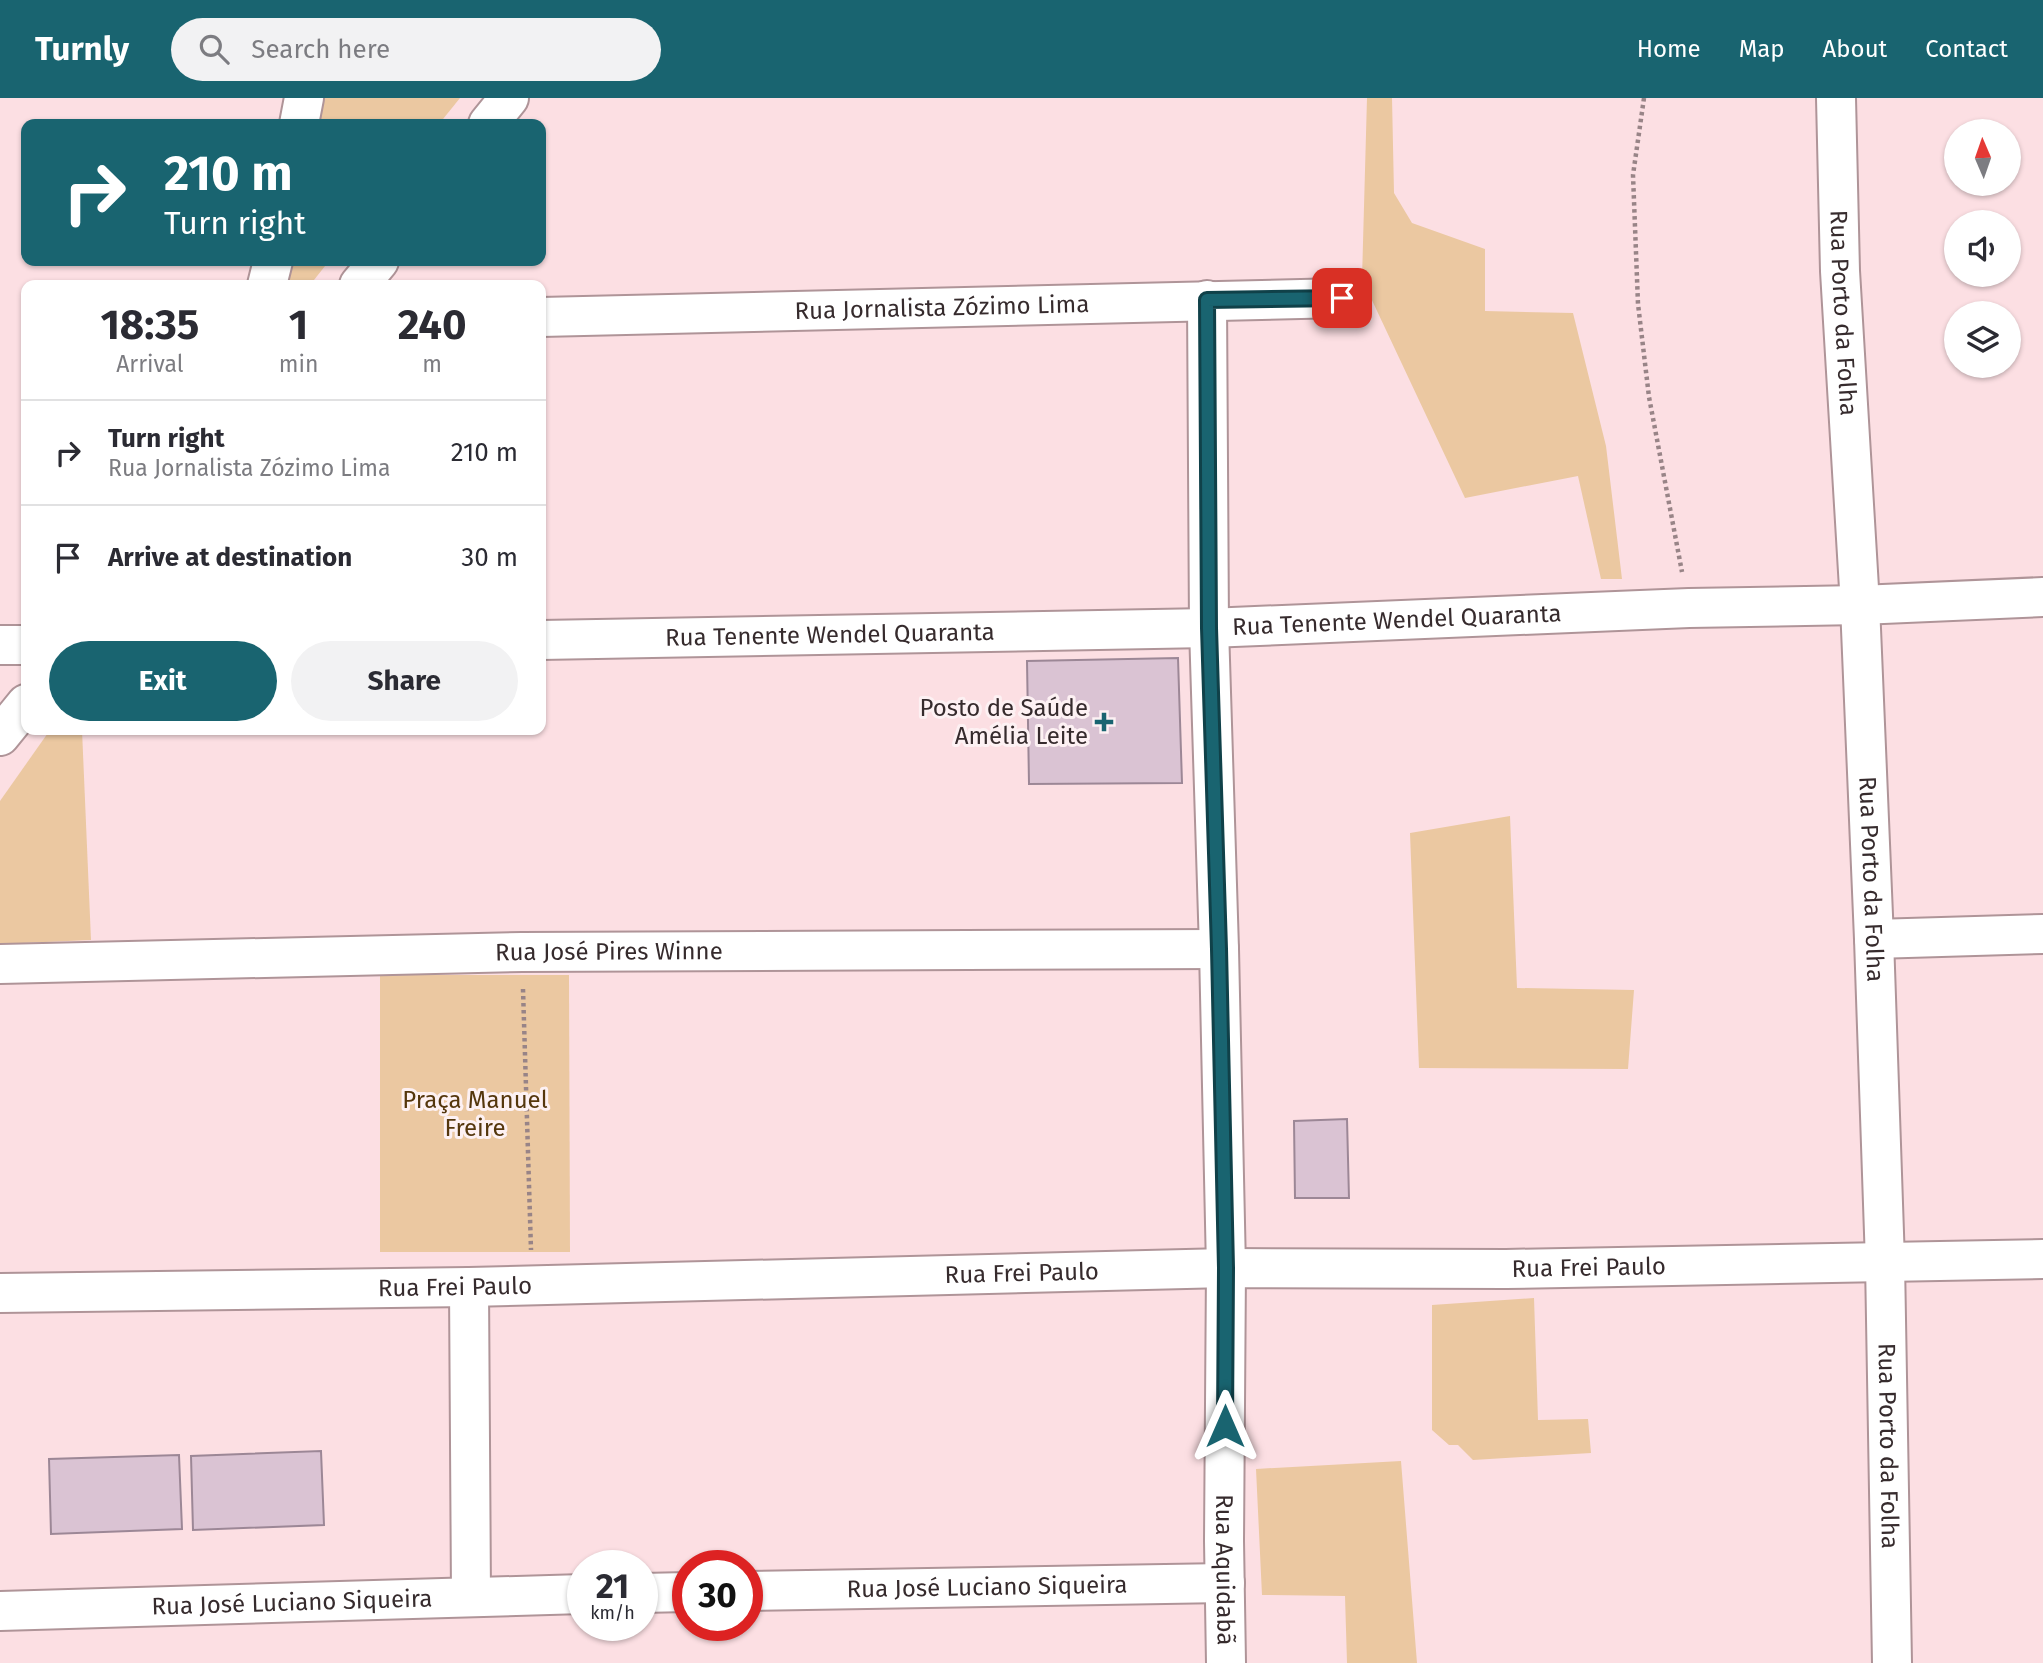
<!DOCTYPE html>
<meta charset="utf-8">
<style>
:root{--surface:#fff;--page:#f2f2f3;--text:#2b2b33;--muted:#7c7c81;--line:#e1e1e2;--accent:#196470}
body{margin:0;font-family:"Fira Sans",sans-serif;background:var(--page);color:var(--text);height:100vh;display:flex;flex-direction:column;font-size:26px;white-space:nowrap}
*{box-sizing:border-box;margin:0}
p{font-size:23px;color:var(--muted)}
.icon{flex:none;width:38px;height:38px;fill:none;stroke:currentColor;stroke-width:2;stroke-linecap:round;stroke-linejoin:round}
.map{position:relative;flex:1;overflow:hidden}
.drawer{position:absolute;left:21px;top:182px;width:525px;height:455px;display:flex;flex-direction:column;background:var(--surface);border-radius:14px;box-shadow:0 2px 5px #0004}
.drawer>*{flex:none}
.guide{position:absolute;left:21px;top:21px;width:525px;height:147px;border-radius:14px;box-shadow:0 2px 5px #0004;background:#196470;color:#fff;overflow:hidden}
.needle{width:46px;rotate:358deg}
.buttons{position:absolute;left:1944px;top:21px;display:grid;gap:14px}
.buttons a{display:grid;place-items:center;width:77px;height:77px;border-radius:50%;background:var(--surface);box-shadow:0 2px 5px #0004;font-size:35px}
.speed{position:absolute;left:567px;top:1452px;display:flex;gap:14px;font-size:35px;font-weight:700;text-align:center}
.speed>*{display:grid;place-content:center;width:91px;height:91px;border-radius:50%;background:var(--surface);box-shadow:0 2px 5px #0004;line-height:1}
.speed small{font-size:18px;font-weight:400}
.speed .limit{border:10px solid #d22;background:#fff;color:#111}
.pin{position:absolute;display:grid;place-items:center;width:60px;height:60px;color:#fff;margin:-30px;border-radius:14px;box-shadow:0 4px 10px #0006}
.me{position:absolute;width:77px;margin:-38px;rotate:0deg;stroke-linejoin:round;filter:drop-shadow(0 0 5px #0008)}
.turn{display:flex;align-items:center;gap:24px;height:147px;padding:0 28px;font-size:32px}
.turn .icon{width:91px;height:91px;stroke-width:2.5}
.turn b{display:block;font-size:49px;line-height:60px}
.eta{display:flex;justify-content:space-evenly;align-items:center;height:119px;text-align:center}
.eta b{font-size:42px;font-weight:700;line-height:49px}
.cta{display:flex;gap:14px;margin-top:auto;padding:14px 28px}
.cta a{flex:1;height:80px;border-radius:42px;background:var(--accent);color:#fff;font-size:28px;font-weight:700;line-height:80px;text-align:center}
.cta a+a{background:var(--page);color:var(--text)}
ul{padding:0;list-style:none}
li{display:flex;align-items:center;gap:21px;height:105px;padding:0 28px;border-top:2px solid var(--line)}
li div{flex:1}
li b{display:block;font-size:26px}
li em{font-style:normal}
header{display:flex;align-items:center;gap:42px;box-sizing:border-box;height:98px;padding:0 35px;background:var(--accent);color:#fff}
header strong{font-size:33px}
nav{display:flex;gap:38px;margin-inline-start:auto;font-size:24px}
.search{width:490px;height:63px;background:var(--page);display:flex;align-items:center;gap:18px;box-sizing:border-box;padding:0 24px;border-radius:38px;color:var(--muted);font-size:26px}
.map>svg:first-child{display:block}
.green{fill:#ebc8a1}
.building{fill:#dac3d3;stroke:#9c8796;stroke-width:2}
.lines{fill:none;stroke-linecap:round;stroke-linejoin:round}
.minor-casing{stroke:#af9498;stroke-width:42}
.path{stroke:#988487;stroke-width:4.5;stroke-dasharray:3.5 3.5;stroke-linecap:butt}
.minor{stroke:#fff;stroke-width:38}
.route-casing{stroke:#104149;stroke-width:18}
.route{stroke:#196470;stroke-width:12}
.poi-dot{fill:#196470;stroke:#fdf1f3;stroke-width:2.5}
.labels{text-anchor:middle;stroke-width:6;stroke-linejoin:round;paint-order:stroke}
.street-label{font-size:24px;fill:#362b2d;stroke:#fdf1f3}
.poi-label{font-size:24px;fill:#362b2d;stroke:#fdf1f3;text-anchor:end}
.park-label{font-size:24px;fill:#55370d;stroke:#fdf1f3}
</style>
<header>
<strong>Turnly</strong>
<div class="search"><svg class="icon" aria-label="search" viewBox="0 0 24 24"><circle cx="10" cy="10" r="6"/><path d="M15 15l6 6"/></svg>Search here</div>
<nav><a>Home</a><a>Map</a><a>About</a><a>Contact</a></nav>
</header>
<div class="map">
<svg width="2043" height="1565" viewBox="0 0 2043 1565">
<rect width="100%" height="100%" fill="#fcdfe3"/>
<g class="green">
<path d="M 314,0 L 460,0 L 439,26 L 309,26 Z"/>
<path d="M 1367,0 L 1392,0 L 1394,95 L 1412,125 L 1485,151 L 1485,213 L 1573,215 L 1606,348 L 1622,481 L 1601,481 L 1578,378 L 1465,400 L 1362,181 Z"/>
<path d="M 283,163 L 329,163 L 310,187 L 279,187 Z"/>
<path d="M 50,632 L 82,632 L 91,842 L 0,846 L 0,703 Z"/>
<path d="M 1510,718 L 1517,890 L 1634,892 L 1628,971 L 1419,970 L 1410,735 Z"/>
<path d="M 380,877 L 569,877 L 570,1154 L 380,1154 Z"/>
<path d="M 1534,1200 L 1538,1322 L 1588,1321 L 1591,1355 L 1473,1362 L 1458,1347 L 1449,1347 L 1432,1332 L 1432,1207 Z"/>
<path d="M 1401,1363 L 1417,1565 L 1347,1565 L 1345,1498 L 1262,1497 L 1256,1371 Z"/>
</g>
<g class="building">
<path d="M 1178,560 L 1182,685 L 1029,686 L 1027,563 Z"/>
<path d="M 1347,1021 L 1349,1100 L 1295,1100 L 1294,1023 Z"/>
<path d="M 321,1353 L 324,1427 L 193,1432 L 191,1358 Z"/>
<path d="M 179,1357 L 182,1431 L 51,1436 L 49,1361 Z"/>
</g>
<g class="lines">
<defs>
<g id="minor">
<path id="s1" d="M 1836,0 L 1840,173 L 1860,507 L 1874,841 L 1885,1164 L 1892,1565"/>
<path d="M 299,26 L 304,0"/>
<path d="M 488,26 L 509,0"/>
<path d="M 267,187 L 273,163"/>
<path d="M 359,187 L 379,163"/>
<path id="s2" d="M 1207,202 L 1209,530 L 1219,851 L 1226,1170 L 1224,1443 L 1226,1565"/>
<path id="s3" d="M 541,219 L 1342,200"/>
<path id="s4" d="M 541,542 L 1209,530 L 1689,510 L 1860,507 L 2043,499"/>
<path d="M 0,547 L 26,547"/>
<path d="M 0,638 L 26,606"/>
<path d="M 1874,841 L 2043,836"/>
<path id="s5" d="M 0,866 L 522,854 L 1219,851"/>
<path d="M 469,1189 L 471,1498"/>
<path id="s6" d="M 0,1195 L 469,1189 L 1226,1170 L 1506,1171 L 2043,1161"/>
<path id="s7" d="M 747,1493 L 1225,1485"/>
<path d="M 642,1495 L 688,1494"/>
<path id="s8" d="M 0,1513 L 583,1496"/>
</g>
</defs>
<use href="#minor" class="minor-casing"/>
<g class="path">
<path d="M 1644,0 L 1633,77 L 1638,206 L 1649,299 L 1682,474"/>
<path d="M 523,891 L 531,1152"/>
</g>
<use href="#minor" class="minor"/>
</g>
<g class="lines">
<defs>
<path id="route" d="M 1225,1328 L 1226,1170 L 1219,851 L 1209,530 L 1207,202 L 1342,200"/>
</defs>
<use href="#route" class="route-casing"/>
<use href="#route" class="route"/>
</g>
<path class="poi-dot" d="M1100.5 613.5h7v7h7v7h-7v7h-7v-7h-7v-7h7z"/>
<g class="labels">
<g class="street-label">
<text dy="8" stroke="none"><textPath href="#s3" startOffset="401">Rua Jornalista Zózimo Lima</textPath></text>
<text dy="8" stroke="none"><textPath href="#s1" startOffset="215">Rua Porto da Folha</textPath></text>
<text dy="8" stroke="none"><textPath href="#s4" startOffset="856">Rua Tenente Wendel Quaranta</textPath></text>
<text dy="8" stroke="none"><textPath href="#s4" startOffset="289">Rua Tenente Wendel Quaranta</textPath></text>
<text dy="8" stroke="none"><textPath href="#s1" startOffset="782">Rua Porto da Folha</textPath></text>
<text dy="8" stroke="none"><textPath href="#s5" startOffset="609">Rua José Pires Winne</textPath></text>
<text dy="8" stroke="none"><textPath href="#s6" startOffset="1589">Rua Frei Paulo</textPath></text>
<text dy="8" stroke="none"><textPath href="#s6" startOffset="1022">Rua Frei Paulo</textPath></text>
<text dy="8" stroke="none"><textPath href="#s6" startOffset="455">Rua Frei Paulo</textPath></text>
<text dy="8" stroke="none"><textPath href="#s1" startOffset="1349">Rua Porto da Folha</textPath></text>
<text dy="8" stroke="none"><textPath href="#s2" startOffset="1270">Rua Aquidabã</textPath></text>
<text dy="8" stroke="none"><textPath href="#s7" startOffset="240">Rua José Luciano Siqueira</textPath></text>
<text dy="8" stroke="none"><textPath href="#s8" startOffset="292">Rua José Luciano Siqueira</textPath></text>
</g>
<g class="poi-label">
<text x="1088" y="618">Posto de Saúde<tspan x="1088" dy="28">Amélia Leite</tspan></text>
</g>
<g class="park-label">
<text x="475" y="1010">Praça Manuel<tspan x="475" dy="28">Freire</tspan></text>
</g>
</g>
</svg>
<div class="buttons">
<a><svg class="needle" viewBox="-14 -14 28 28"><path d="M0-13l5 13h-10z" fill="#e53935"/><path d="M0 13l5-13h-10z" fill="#7c7c81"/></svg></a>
<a><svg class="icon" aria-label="sound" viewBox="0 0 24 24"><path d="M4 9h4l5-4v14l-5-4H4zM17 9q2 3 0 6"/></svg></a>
<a><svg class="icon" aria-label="layers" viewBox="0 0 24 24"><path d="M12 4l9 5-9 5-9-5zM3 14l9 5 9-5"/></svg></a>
</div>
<div class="speed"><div>21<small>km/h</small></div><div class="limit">30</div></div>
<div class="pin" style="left:1342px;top:200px;background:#d93025"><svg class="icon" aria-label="arrive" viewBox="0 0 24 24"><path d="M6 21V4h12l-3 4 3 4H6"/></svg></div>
<svg class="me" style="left:1225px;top:1328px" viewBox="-20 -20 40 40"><path d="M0-17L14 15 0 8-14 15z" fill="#196470" stroke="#fff" stroke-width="4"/></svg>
<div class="guide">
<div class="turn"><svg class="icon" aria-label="right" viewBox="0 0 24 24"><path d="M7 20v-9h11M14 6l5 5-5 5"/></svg><div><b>210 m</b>Turn right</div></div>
</div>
<section class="drawer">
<div class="eta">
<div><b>18:35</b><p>Arrival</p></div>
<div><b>1</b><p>min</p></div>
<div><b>240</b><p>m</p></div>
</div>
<ul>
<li><svg class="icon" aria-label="right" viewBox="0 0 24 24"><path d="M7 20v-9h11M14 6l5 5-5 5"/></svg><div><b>Turn right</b><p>Rua Jornalista Zózimo Lima</p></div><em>210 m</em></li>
<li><svg class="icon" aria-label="arrive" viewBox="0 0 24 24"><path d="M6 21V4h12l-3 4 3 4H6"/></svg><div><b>Arrive at destination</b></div><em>30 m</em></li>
</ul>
<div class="cta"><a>Exit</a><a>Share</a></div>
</section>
</div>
